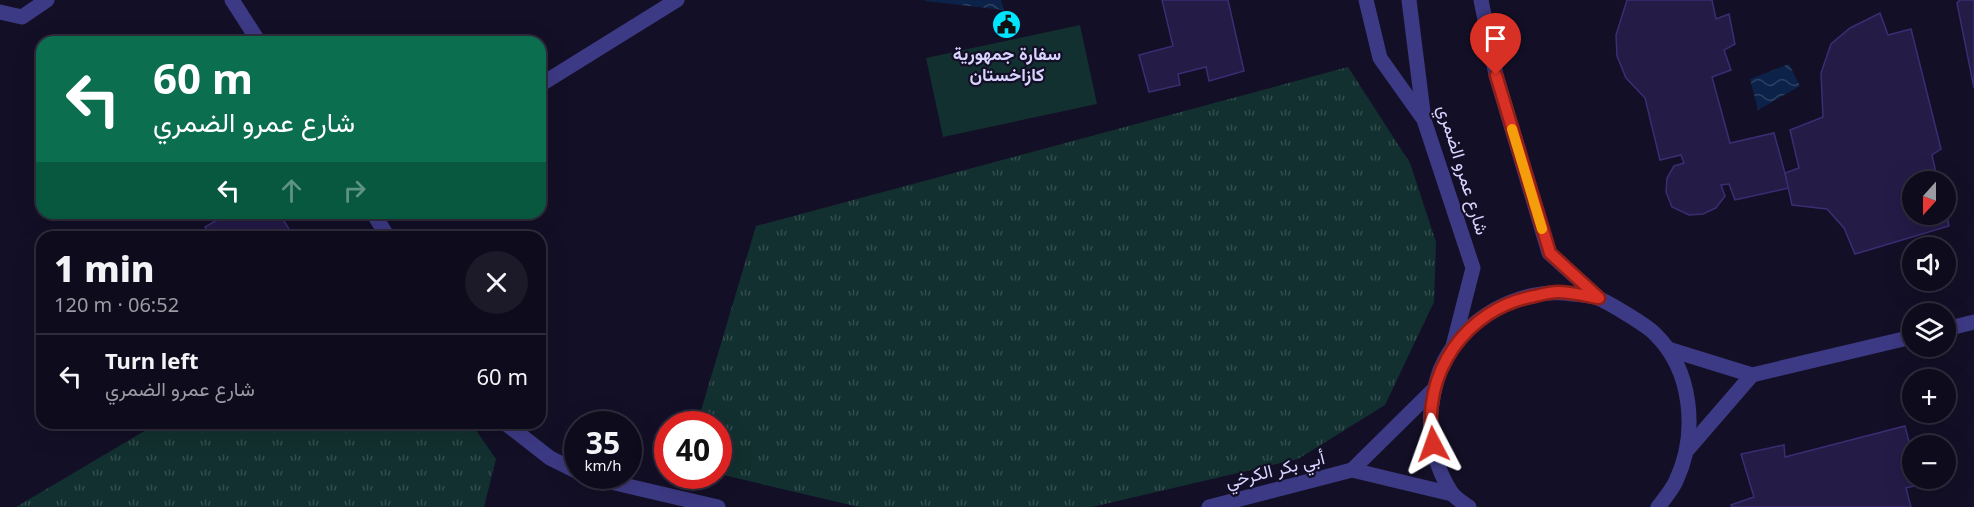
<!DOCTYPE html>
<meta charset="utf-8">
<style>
:root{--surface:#0e0b1c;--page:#1c1929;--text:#f1f3f6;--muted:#9b9ba3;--line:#2e2b3b}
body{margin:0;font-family:"Noto Sans",Vazirmatn,sans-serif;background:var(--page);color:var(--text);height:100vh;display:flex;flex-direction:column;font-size:22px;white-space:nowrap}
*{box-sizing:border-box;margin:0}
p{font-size:20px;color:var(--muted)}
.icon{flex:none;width:33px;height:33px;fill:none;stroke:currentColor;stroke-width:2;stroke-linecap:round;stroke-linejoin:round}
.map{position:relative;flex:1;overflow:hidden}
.panel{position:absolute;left:36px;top:231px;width:510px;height:198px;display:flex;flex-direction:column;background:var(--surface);border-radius:18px;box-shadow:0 6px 24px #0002,0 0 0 2px var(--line)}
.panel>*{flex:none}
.banner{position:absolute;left:36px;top:36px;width:510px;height:183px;border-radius:18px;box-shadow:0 6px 24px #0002,0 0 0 2px var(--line);background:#0b6e4f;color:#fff;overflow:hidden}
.needle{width:39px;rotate:201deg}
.controls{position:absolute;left:1902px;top:171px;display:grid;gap:12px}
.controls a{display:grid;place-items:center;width:54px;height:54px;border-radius:50%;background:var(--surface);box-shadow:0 6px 24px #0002,0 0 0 2px var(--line);font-size:30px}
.speed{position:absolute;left:564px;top:411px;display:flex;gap:12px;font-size:30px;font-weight:700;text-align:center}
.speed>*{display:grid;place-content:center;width:78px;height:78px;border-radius:50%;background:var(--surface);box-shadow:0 6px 24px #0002,0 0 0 2px var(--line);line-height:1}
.speed small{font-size:15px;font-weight:400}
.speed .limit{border:9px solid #d22;background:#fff;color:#111}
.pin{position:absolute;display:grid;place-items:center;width:51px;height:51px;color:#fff;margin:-62px -26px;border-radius:50% 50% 50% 0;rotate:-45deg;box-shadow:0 0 6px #0007}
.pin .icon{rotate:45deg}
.me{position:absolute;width:66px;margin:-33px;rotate:356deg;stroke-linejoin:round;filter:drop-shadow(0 0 4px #0008)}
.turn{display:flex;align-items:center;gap:21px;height:126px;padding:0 18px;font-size:27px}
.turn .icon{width:78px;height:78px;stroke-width:2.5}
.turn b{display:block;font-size:42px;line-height:51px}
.lanes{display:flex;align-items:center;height:57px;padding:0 18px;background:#0003;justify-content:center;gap:30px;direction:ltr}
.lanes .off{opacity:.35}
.round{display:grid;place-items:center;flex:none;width:63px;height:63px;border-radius:32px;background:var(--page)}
.summary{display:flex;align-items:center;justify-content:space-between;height:102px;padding:0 18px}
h1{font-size:36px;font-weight:800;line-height:45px}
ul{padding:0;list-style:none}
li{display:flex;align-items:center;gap:18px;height:84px;padding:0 18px;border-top:2px solid var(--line)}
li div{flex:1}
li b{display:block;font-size:22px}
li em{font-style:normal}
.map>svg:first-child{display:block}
.grass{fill:url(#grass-tufts)}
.pitch{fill:#12302f}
.water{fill:url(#water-waves)}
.building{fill:#241b47;stroke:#3b2d73;stroke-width:1.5}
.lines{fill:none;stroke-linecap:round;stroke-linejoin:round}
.minor{stroke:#3d3a85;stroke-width:15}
.route-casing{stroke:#8d1f18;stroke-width:15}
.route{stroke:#d93025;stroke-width:10}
.slow{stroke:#f59e0b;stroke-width:10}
.labels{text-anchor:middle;stroke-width:4.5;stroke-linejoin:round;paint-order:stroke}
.poi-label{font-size:18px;font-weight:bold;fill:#d9d4ff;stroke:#130f26}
.street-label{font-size:18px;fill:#d9d4ff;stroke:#130f26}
</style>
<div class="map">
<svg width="1974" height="507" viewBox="0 0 1974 507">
<defs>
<pattern id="grass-tufts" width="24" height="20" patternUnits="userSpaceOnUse" patternTransform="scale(1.5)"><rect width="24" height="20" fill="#12302f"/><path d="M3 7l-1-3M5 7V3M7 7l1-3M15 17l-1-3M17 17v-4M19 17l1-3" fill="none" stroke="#344d4e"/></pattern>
<pattern id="water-waves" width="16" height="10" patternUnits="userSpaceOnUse" patternTransform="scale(1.5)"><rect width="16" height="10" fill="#0c2248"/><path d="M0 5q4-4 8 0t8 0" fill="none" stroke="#2f4163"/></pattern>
</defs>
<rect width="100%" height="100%" fill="#130f26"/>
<g class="grass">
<path d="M 1348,67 L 1410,163 L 1436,242 L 1434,302 L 1385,405 L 1298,459 L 1092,507 L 859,507 L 719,474 L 718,424 L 697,424 L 756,226 Z"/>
<path d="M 158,423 L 471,423 L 496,459 L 484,507 L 16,507 Z"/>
</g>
<path class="pitch" d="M 1080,25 L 1097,104 L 943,137 L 926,58 Z"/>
<g class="water">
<path d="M 925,0 L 1001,0 L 1004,10 L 925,1 Z"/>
<path d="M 1789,64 L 1800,86 L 1758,110 L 1750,79 Z"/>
</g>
<g class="building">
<path d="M 1162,0 L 1228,0 L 1244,71 L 1209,81 L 1206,67 L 1178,74 L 1180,85 L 1149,92 L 1139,55 L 1173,46 Z"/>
<path d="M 1627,0 L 1712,0 L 1716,19 L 1729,14 L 1735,44 L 1724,50 L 1731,70 L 1712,77 L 1730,143 L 1774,133 L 1789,188 L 1735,200 L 1729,184 L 1721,185 L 1725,196 L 1716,208 L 1703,214 L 1689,215 L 1672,207 L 1666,192 L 1667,178 L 1674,166 L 1684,163 L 1681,155 L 1660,160 L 1645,98 L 1626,78 L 1617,56 L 1616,35 Z"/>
<path d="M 1960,0 L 1974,0 L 1974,88 L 1957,3 Z"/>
<path d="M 1880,13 L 1888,35 L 1911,29 L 1941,149 L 1932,155 L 1938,182 L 1912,182 L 1912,214 L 1946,214 L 1946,210 L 1949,226 L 1855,254 L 1844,228 L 1827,209 L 1792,205 L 1785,173 L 1799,168 L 1790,130 L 1823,117 L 1821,73 L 1831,44 L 1850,28 Z"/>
<path d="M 229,213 L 279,213 L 294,237 L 211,237 L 205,227 Z"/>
<path d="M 318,230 L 323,237 L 306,237 Z"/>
<path d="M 1905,426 L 1912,453 L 1912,478 L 1920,478 L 1922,484 L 1906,488 L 1911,507 L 1732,507 L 1731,505 L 1754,497 L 1741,454 L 1784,445 L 1785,457 Z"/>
</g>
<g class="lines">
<g class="minor">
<path d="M 232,0 L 259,42"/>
<path d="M 1366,0 L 1380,58 L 1422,117"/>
<path d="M 1409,0 L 1424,120 L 1473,268 L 1453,346"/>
<path d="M 1481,0 L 1496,75 L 1549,253 L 1599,298"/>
<path d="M 0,12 L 22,17 L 47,0"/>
<path d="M 540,85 L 677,0"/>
<path d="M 373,213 L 388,237"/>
<path d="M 1946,329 L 1974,322"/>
<path d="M 1668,349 L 1752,375"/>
<path d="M 1752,375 L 1912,337"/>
<path d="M 505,423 L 550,458 L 578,472"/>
<path d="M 1688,449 L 1752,375"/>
<path d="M 1352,470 L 1433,390"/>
<path d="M 585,476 L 718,507"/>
<path d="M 1209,507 L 1352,470 L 1452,494"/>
<path d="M 1469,507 C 1463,503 1455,498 1451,492 C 1436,468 1428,438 1431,410 C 1433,396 1435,383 1440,370 C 1461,319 1520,286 1573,294 C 1582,295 1592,295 1600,299 C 1611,304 1646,325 1654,333 C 1693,370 1698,434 1676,481 C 1672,490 1664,499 1658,507"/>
</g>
</g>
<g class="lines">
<defs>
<path id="route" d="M 1433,444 C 1420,374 1466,308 1535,296 C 1543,294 1551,292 1558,292 C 1571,292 1586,296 1599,298 L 1550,253 L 1496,75"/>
</defs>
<use href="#route" class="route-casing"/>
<use href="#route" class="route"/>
<path class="slow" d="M 1512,129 L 1542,229"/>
</g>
<defs>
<symbol id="civic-disc" viewBox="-11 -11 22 22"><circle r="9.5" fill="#00e5ff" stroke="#130f26"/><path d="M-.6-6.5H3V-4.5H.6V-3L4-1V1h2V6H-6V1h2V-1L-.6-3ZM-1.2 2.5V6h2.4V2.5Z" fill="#111"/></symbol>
</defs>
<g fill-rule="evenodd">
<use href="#civic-disc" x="990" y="8" width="33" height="33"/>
</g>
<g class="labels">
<g class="poi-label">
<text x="1007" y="60">سفارة جمهورية<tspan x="1007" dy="21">كازاخستان</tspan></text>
</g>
<g class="street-label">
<text transform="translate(1463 170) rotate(73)" y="6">شارع عمرو الضمري</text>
<text transform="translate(1275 470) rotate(-14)" y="6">أبي بكر الكرخي</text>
</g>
</g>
</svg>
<div class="controls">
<a><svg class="needle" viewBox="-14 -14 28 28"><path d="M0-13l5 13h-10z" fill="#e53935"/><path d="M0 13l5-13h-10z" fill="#9b9ba3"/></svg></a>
<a><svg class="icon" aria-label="sound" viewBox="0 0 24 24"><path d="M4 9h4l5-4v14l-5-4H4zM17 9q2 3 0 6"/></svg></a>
<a><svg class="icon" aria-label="layers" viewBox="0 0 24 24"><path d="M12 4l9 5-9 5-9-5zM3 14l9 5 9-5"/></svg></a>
<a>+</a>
<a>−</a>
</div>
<div class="speed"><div>35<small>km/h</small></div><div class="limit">40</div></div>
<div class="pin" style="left:1496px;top:75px;background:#d93025"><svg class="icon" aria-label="arrive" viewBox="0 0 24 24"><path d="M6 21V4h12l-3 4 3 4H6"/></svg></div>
<svg class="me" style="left:1433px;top:444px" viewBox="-20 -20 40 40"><path d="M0-17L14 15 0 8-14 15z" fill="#d93025" stroke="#fff" stroke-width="4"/></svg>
<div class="banner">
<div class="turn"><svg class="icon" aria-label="left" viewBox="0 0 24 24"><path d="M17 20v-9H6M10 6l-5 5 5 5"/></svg><div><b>60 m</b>شارع عمرو الضمري</div></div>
<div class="lanes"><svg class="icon" aria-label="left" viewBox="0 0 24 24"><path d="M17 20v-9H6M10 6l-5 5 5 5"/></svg><svg class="icon off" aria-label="ahead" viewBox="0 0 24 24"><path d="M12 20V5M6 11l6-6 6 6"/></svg><svg class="icon off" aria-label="right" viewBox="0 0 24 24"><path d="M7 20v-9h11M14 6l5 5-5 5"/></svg></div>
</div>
<section class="panel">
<div class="summary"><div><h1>1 min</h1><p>120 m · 06:52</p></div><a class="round"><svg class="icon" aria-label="close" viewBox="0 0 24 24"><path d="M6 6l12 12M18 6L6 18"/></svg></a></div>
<ul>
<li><svg class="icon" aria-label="left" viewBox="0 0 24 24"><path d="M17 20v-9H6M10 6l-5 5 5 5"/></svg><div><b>Turn left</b><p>شارع عمرو الضمري</p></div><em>60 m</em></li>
</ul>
</section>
</div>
